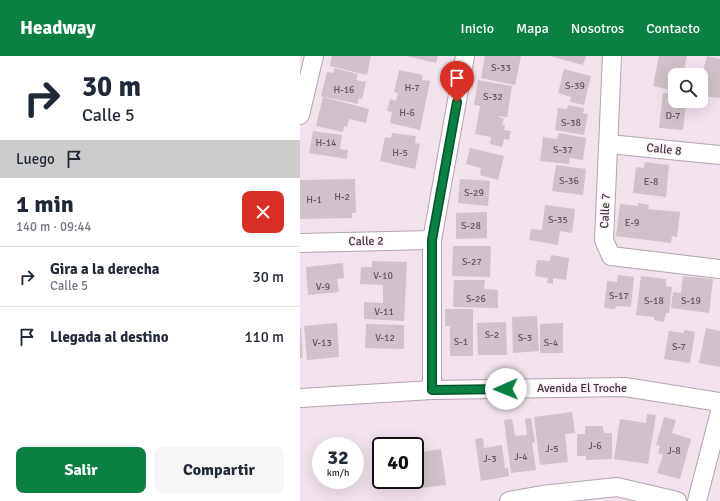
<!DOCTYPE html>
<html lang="es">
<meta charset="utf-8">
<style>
:root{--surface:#fff;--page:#f6f6f7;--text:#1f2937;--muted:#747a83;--line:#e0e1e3;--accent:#0b8043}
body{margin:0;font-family:Signika,sans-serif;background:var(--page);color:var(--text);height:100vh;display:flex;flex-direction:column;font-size:15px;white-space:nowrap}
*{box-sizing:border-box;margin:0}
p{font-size:13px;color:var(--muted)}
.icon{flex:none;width:22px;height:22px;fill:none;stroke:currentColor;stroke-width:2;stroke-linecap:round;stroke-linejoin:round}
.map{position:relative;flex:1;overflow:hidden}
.side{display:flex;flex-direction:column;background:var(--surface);width:300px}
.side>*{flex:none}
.banner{background:#fff;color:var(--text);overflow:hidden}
.buttons{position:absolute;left:368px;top:12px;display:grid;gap:8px}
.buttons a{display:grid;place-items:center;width:40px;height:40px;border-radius:8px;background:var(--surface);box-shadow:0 4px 16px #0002;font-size:20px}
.speed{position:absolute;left:12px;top:381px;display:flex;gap:8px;font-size:20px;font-weight:700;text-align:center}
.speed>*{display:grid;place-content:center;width:52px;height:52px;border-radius:50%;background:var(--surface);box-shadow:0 4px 16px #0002;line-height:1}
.speed small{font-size:10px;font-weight:400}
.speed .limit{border:2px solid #111;border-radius:6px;background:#fff;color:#111}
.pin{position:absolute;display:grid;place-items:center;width:34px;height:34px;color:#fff;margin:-41px -17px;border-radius:50% 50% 50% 0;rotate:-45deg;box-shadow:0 0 4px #0007}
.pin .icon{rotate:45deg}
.me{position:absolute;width:44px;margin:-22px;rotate:269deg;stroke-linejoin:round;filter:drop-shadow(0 0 3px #0008)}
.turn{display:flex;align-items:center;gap:14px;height:84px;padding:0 16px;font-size:18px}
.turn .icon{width:52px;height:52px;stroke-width:2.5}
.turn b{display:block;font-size:28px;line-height:34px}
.then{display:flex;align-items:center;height:38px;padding:0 16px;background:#0003;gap:8px;font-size:15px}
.round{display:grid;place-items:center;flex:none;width:42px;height:42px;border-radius:8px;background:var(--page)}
.head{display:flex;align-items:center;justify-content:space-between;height:68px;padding:0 16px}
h1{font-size:24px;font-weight:700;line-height:30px}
.action{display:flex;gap:8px;margin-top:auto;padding:8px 16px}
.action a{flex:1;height:46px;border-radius:8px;background:var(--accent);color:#fff;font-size:16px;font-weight:700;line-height:46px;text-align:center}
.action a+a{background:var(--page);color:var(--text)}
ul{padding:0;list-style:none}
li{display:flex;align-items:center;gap:12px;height:60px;padding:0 16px;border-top:1px solid var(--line)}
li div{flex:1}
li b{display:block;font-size:15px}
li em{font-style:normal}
header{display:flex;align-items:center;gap:24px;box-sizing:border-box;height:56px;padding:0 20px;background:var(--accent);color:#fff}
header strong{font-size:19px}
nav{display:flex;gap:22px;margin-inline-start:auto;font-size:14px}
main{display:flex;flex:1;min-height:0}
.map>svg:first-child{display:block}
.building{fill:#d1c1cb}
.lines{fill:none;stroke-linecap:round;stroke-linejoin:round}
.minor-casing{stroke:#b4a4af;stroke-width:20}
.minor{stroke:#fff;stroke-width:18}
.route-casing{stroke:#07532c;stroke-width:10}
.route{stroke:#0b8043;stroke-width:7}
.labels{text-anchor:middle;stroke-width:3.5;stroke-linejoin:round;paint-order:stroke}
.number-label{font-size:10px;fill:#60575d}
.street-label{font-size:12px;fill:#3b3438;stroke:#fef0f9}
</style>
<header>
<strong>Headway</strong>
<nav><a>Inicio</a><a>Mapa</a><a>Nosotros</a><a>Contacto</a></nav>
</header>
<main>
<section class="side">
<div class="banner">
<div class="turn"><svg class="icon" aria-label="right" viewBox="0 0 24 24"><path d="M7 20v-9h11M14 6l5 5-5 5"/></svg><div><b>30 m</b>Calle 5</div></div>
<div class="then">Luego<svg class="icon" aria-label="arrive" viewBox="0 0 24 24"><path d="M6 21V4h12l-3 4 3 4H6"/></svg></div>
</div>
<div class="head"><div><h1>1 min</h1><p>140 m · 09:44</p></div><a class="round" style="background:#d93025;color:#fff"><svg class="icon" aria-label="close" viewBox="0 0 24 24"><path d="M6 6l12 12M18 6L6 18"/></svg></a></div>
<ul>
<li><svg class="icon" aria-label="right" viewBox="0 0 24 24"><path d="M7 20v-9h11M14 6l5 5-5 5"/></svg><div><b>Gira a la derecha</b><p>Calle 5</p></div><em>30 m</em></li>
<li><svg class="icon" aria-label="arrive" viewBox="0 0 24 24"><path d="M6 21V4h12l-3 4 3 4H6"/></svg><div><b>Llegada al destino</b></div><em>110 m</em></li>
</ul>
<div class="action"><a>Salir</a><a>Compartir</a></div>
</section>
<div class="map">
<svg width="420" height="445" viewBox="0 0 420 445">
<rect width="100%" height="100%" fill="#f3e1ed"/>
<g class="building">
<path d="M 32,0 L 71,0 L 67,19 L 30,10 Z"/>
<path d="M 106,0 L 138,0 L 136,7 Z"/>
<path d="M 185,0 L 221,0 L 215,29 L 181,22 Z"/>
<path d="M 250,0 L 286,0 L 283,9 Z"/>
<path d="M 359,0 L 387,0 L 383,19 L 375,19 L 375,35 L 353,30 Z"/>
<path d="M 407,0 L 420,3 L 420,42 L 401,40 L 401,23 Z"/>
<path d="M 34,12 L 58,18 L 56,24 L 66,26 L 62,43 L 59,42 L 58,48 L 21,40 L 27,16 L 33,17 Z"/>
<path d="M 264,13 L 291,20 L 284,49 L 270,46 L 271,41 L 258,37 Z"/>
<path d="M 99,14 L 123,19 L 122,24 L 130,25 L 120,74 L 90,67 L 92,56 L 87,55 L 90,43 L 96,45 L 98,37 L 94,36 Z"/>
<path d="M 178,24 L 212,30 L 207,61 L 197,60 L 204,63 L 202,69 L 205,69 L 204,74 L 211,75 L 209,84 L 204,83 L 202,91 L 190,88 L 191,81 L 175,78 L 180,50 L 174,49 Z"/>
<path d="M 363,37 L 375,38 L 375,45 L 386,45 L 383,74 L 359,72 Z"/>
<path d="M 23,41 L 69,53 L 66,67 L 49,63 L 47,71 L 44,70 L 43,76 L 16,70 Z"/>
<path d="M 268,49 L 284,52 L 283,57 L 288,58 L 284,79 L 255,74 L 258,52 L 267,53 Z"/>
<path d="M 13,75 L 42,79 L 40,93 L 48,94 L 47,103 L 9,97 Z"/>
<path d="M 92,77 L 116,80 L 115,87 L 120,88 L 115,113 L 80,105 L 85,81 L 91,82 Z"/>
<path d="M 259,77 L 286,82 L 283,104 L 270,102 L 269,108 L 240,105 L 243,81 L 257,83 Z"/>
<path d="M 170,92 L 204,100 L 198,124 L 180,119 L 181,112 L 166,108 Z"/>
<path d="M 345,106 L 369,109 L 366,141 L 333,137 L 336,111 L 344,112 Z"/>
<path d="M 256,109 L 286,113 L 283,139 L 252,135 Z"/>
<path d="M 55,123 L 56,157 L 52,157 L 52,162 L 0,163 L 0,124 Z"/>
<path d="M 160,123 L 190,125 L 188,150 L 158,147 Z"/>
<path d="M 338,147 L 349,149 L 348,153 L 380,156 L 377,181 L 372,180 L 371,187 L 316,180 L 320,148 L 338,150 Z"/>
<path d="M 245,149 L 275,153 L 272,177 L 260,175 L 258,189 L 229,184 L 231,173 L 242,174 Z"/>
<path d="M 187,156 L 187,182 L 156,183 L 156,157 Z"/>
<path d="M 153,190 L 191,190 L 190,221 L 152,220 Z"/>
<path d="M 251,199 L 269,202 L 266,224 L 253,222 L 253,228 L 247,227 L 248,222 L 235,220 L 237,204 L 250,205 Z"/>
<path d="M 72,205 L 107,206 L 104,265 L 64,263 L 64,246 L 83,247 L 83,229 L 60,228 L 61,211 L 72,211 Z"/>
<path d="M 43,207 L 44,222 L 37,223 L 39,236 L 8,239 L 6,211 Z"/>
<path d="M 318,219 L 334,221 L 331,251 L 316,250 L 315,253 L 304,252 L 307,225 L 317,226 Z"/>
<path d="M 341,220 L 366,223 L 366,230 L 372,231 L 369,257 L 366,257 L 364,266 L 354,264 L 354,261 L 336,259 Z"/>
<path d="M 383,220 L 413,223 L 409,257 L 371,252 L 373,236 L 381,237 Z"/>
<path d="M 154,224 L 185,224 L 184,233 L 198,234 L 198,252 L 153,251 Z"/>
<path d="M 145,253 L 173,253 L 173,300 L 150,300 L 150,270 L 145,270 Z"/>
<path d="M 237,260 L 239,295 L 213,297 L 212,261 Z"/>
<path d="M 206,266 L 207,299 L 178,299 L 177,267 Z"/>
<path d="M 37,267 L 39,301 L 7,304 L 4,270 Z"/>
<path d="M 263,267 L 263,297 L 240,297 L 240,268 Z"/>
<path d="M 66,268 L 104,269 L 104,293 L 65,292 Z"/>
<path d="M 0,272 L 1,272 L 3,302 L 0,302 Z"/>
<path d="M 406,272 L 420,275 L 420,311 L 399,307 Z"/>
<path d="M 384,274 L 395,276 L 390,307 L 364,303 L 369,275 L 384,277 Z"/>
<path d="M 272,356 L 275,377 L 265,378 L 268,406 L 240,409 L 234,361 Z"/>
<path d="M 347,358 L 356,359 L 348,408 L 314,403 L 320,363 L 346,367 Z"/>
<path d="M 364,361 L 376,364 L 372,377 L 391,383 L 380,423 L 357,417 L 363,399 L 358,397 L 360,390 L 356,389 Z"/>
<path d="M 231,362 L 235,386 L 232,387 L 236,414 L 211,417 L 204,364 L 212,363 L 215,380 L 227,379 L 225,363 Z"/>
<path d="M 285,370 L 303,370 L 304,377 L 312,377 L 312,403 L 286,404 L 286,400 L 277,400 L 277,378 L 285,378 Z"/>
<path d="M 183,382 L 184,392 L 202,389 L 205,412 L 208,412 L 209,420 L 181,425 L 175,383 Z"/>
<path d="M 141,393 L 146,429 L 120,432 L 115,397 Z"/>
</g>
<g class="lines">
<defs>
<g id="minor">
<path d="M 312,0 L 304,184 L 311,200 L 420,213"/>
<path d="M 0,59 L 14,0"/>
<path d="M 309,88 L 420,99"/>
<path d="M 0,187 L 132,184"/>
<path d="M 132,334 L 132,184 L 165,0"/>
<path d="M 0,342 L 132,334 L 325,331 L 420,346"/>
<path d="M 209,445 L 242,439 L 317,431 L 377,445"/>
<path d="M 397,445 L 420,356"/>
</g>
</defs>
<use href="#minor" class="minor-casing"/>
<use href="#minor" class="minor"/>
</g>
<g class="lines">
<defs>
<path id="route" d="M 157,46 L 132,184 L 132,334 L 206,333"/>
</defs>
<use href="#route" class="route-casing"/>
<use href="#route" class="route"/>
</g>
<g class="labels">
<g class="number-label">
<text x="201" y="15">S-33</text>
<text x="275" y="33">S-39</text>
<text x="112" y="35">H-7</text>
<text x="44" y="37">H-16</text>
<text x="193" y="44">S-32</text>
<text x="107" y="60">H-6</text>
<text x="373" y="63">D-7</text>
<text x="271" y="70">S-38</text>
<text x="26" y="90">H-14</text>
<text x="263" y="97">S-37</text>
<text x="100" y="100">H-5</text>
<text x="269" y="128">S-36</text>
<text x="351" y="129">E-8</text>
<text x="174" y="140">S-29</text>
<text x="42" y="144">H-2</text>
<text x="14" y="147">H-1</text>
<text x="258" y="167">S-35</text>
<text x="332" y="170">E-9</text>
<text x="171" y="173">S-28</text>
<text x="172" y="209">S-27</text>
<text x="83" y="223">V-10</text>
<text x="23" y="234">V-9</text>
<text x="319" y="243">S-17</text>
<text x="176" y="246">S-26</text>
<text x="354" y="248">S-18</text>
<text x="391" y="248">S-19</text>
<text x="84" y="259">V-11</text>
<text x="192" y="282">S-2</text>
<text x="85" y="285">V-12</text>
<text x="225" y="285">S-3</text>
<text x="161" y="289">S-1</text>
<text x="22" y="290">V-13</text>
<text x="251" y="290">S-4</text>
<text x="379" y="294">S-7</text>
<text x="295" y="393">J-6</text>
<text x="252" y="396">J-5</text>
<text x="374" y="398">J-8</text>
<text x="221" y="404">J-4</text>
<text x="190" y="406">J-3</text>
</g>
<g class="street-label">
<text transform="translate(364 93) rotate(6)" y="4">Calle 8</text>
<text transform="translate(305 155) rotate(-87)" y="4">Calle 7</text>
<text transform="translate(66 185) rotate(-1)" y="4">Calle 2</text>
<text x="282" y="336">Avenida El Troche</text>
</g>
</g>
</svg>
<div class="buttons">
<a><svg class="icon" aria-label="search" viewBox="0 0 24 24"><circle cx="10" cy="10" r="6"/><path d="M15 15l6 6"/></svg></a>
</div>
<div class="speed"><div>32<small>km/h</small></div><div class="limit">40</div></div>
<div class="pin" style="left:157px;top:46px;background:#d93025"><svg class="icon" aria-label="arrive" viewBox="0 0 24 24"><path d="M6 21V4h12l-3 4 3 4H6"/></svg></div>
<svg class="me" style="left:206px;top:333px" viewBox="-20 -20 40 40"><circle r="19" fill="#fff"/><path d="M0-13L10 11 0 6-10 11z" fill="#0b8043"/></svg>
</div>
</main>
